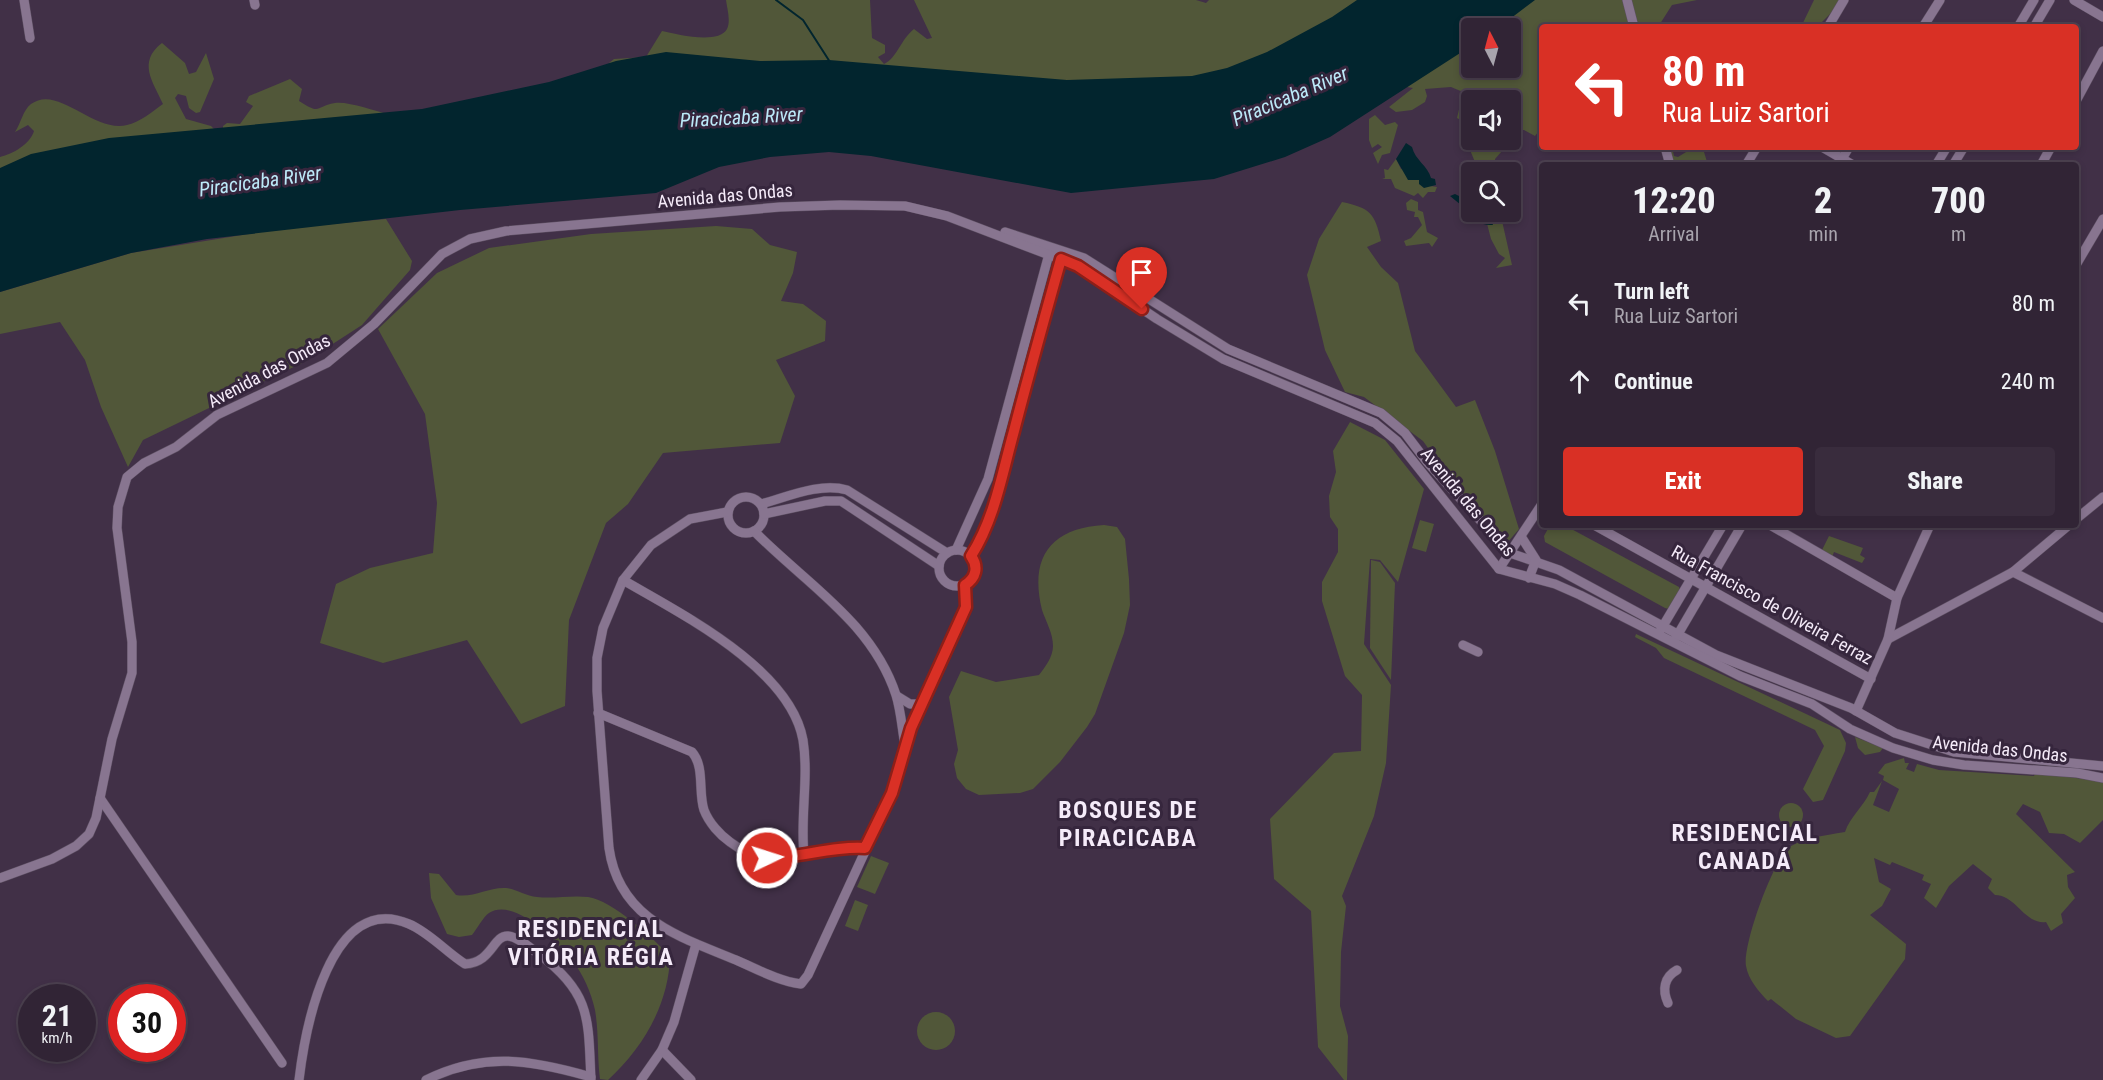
<!DOCTYPE html>
<meta charset="utf-8">
<style>
:root{--surface:#312435;--page:#392c3d;--text:#f1f3f6;--muted:#a8a4ad;--line:#4c4150;--accent:#d93025}
body{margin:0;font-family:"Roboto Condensed",sans-serif;background:var(--page);color:var(--text);height:100vh;display:flex;flex-direction:column;font-size:22px;white-space:nowrap}
*{box-sizing:border-box;margin:0}
p{font-size:20px;color:var(--muted)}
.icon{flex:none;width:33px;height:33px;fill:none;stroke:currentColor;stroke-width:2;stroke-linecap:round;stroke-linejoin:round}
.map{position:relative;flex:1;overflow:hidden}
.details{position:absolute;left:1539px;top:162px;width:540px;height:366px;display:flex;flex-direction:column;background:var(--surface);border-radius:6px;box-shadow:0 3px 9px #0003,0 0 0 2px var(--line)}
.details>*{flex:none}
.hud{position:absolute;left:1539px;top:24px;width:540px;height:126px;border-radius:6px;box-shadow:0 3px 9px #0003,0 0 0 2px var(--line);background:#d93025;color:#fff;overflow:hidden}
.needle{width:39px;rotate:354deg}
.buttons{position:absolute;left:1461px;top:18px;display:grid;gap:12px}
.buttons a{display:grid;place-items:center;width:60px;height:60px;border-radius:6px;background:var(--surface);box-shadow:0 3px 9px #0003,0 0 0 2px var(--line);font-size:30px}
.speed{position:absolute;left:18px;top:984px;display:flex;gap:12px;font-size:30px;font-weight:700;text-align:center}
.speed>*{display:grid;place-content:center;width:78px;height:78px;border-radius:50%;background:var(--surface);box-shadow:0 3px 9px #0003,0 0 0 2px var(--line);line-height:1}
.speed small{font-size:15px;font-weight:400}
.speed .limit{border:9px solid #d22;background:#fff;color:#111}
.pin{position:absolute;display:grid;place-items:center;width:51px;height:51px;color:#fff;margin:-62px -26px;border-radius:50% 50% 50% 0;rotate:-45deg;box-shadow:0 0 6px #0007}
.pin .icon{rotate:45deg}
.me{position:absolute;width:66px;margin:-33px;rotate:86deg;stroke-linejoin:round;filter:drop-shadow(0 0 4px #0008)}
.turn{display:flex;align-items:center;gap:21px;height:126px;padding:0 24px;font-size:27px}
.turn .icon{width:78px;height:78px;stroke-width:2.5}
.turn b{display:block;font-size:42px;line-height:51px}
.eta{display:flex;justify-content:space-evenly;align-items:center;height:102px;text-align:center}
.eta b{font-size:36px;font-weight:800;line-height:42px}
.action{display:flex;gap:12px;margin-top:auto;padding:12px 24px}
.action a{flex:1;height:69px;border-radius:6px;background:var(--accent);color:#fff;font-size:24px;font-weight:800;line-height:69px;text-align:center}
.action a+a{background:var(--page);color:var(--text)}
ul{padding:0;list-style:none}
li{display:flex;align-items:center;gap:18px;height:78px;padding:0 24px}
li div{flex:1}
li b{display:block;font-size:22px}
li em{font-style:normal}
.map>svg:first-child{display:block}
.green{fill:#515739;fill-rule:evenodd}
.water{fill:#02252e}
.lines{fill:none;stroke-linecap:round;stroke-linejoin:round}
.stream{stroke:#02252e;stroke-width:2}
.minor-casing{stroke:#5d4f62;stroke-width:10}
.minor{stroke:#887590;stroke-width:9}
.route-casing{stroke:#8d1f18;stroke-width:15}
.route{stroke:#d93025;stroke-width:10}
.labels{text-anchor:middle;stroke-width:6;stroke-linejoin:round;paint-order:stroke}
.street-label{font-size:18px;fill:#f5ebf9;stroke:#36263d}
.water-label{font-size:20px;font-style:italic;fill:#bce9f8;stroke:#36263d}
.district-label{font-size:24px;font-weight:bold;letter-spacing:1.5px;fill:#f5ebf9;stroke:#36263d}
</style>
<div class="map">
<svg width="2103" height="1080" viewBox="0 0 2103 1080">
<rect width="100%" height="100%" fill="#413047"/>
<g class="green">
<path d="M 726,0 L 870,0 L 872,38 L 885,45 L 885,53 L 878,57 L 884,64 C 897,58 901,39 914,29 L 927,39 L 932,38 L 914,0 L 1196,0 L 1206,3 L 1209,0 L 1369,0 L 1352,19 L 1186,92 L 609,63 L 614,59 L 646,57 L 662,31 C 676,34 718,45 727,29 C 731,21 727,8 726,0 Z"/>
<path d="M 1512,0 L 1697,0 L 1672,5 L 1658,27 L 1542,27 L 1542,127 L 1535,136 L 1524,130 L 1516,130 L 1509,143 L 1495,159 L 1495,172 L 1479,172 L 1466,140 L 1464,122 L 1457,118 L 1463,92 L 1451,87 L 1425,89 L 1427,96 L 1425,102 L 1412,110 L 1396,112 L 1389,107 L 1413,88 L 1401,86 L 1471,39 L 1472,68 L 1510,68 L 1510,28 L 1489,28 ZM 1472,100 L 1510,100 L 1510,140 L 1472,140 Z"/>
<path d="M 1814,0 L 1839,0 L 1837,7 L 1817,27 L 1801,27 Z"/>
<path d="M 162,43 L 185,63 L 189,74 L 196,72 L 206,53 L 214,79 L 200,112 L 196,113 L 189,108 L 186,96 L 178,94 L 175,98 L 186,119 L 211,126 L 216,131 L 0,177 L 0,157 C 13,154 30,144 34,131 L 28,125 L 15,132 C 21,123 23,110 31,104 C 58,84 93,133 127,125 C 139,123 153,111 163,104 C 153,82 137,62 162,43 Z"/>
<path d="M 290,79 L 302,89 L 299,101 C 322,116 315,106 335,103 C 348,101 374,111 388,114 L 223,134 L 223,126 L 227,123 L 240,124 L 253,106 L 246,102 L 249,96 Z"/>
<path d="M 1375,115 L 1385,125 L 1395,122 L 1398,125 L 1390,153 L 1382,155 L 1378,164 L 1373,153 L 1382,147 L 1378,144 L 1372,148 L 1369,140 L 1369,119 Z"/>
<path d="M 1669,147 L 1672,147 L 1674,156 L 1678,157 L 1691,149 L 1704,152 L 1708,165 L 1673,165 Z"/>
<path d="M 1396,159 L 1401,169 L 1415,172 L 1430,186 L 1437,187 L 1435,192 L 1428,192 L 1423,198 L 1418,193 L 1414,196 L 1395,188 L 1391,179 L 1382,179 L 1385,178 L 1384,169 L 1388,170 Z"/>
<path d="M 1411,199 L 1418,202 L 1418,210 L 1423,212 L 1427,232 L 1438,238 L 1432,247 L 1429,243 L 1406,246 L 1404,241 L 1411,238 L 1422,225 L 1418,217 L 1414,217 L 1415,212 L 1407,210 L 1406,203 Z"/>
<path d="M 1342,202 C 1370,208 1375,213 1381,241 L 1367,247 L 1381,267 L 1398,283 L 1415,351 L 1456,407 L 1475,400 L 1495,451 L 1519,529 L 1507,543 L 1448,476 L 1423,441 L 1364,397 L 1345,392 L 1325,350 L 1307,275 L 1319,239 Z"/>
<path d="M 1484,212 L 1500,212 L 1512,265 L 1496,268 L 1505,258 L 1499,254 L 1491,239 Z"/>
<path d="M 386,219 L 412,261 L 410,270 L 362,325 L 308,360 L 143,440 L 128,467 L 101,407 L 85,360 L 60,322 L 0,334 L 0,292 L 131,253 L 279,229 Z"/>
<path d="M 716,226 L 752,229 L 770,245 L 797,252 L 793,273 L 781,301 L 803,304 L 826,321 L 825,341 L 776,360 L 795,396 L 780,443 L 663,453 L 628,504 L 606,523 L 569,620 L 565,706 L 521,724 L 467,640 L 383,663 L 320,643 L 336,584 L 370,568 L 433,553 L 437,503 L 425,414 L 378,329 L 437,273 L 489,248 L 591,234 Z"/>
<path d="M 1350,422 L 1385,440 L 1424,489 L 1398,582 L 1380,560 L 1370,559 L 1364,644 L 1391,685 L 1386,763 L 1374,816 L 1342,896 L 1346,906 L 1341,952 L 1340,1006 L 1348,1036 L 1347,1080 L 1344,1080 L 1318,1047 L 1311,911 L 1274,879 L 1270,819 L 1334,753 L 1361,751 L 1362,695 L 1345,676 L 1322,601 L 1322,582 L 1338,552 L 1338,529 L 1330,517 L 1329,496 L 1336,472 L 1333,451 Z"/>
<path d="M 1420,520 L 1434,524 L 1426,552 L 1412,548 Z"/>
<path d="M 1104,525 L 1117,527 L 1125,539 L 1129,579 L 1130,605 L 1124,633 L 1095,714 L 1087,727 L 1060,762 L 1033,789 L 1020,793 L 979,795 L 966,789 L 957,778 L 954,764 L 958,750 L 949,697 L 961,671 L 996,682 L 1039,675 C 1045,667 1053,657 1053,646 C 1053,633 1046,622 1042,610 C 1029,557 1051,528 1104,525 Z"/>
<path d="M 1550,525 L 1564,525 L 1679,587 L 1682,596 L 1669,609 L 1665,608 L 1545,542 L 1544,536 Z"/>
<path d="M 1829,536 L 1863,548 L 1860,555 L 1865,558 L 1862,563 L 1834,552 L 1832,557 L 1822,550 Z"/>
<path d="M 1371,560 L 1380,562 L 1395,583 L 1391,680 L 1370,648 Z"/>
<path d="M 1636,634 L 1840,730 L 1846,743 L 1845,751 L 1823,800 L 1813,802 L 1803,789 L 1824,746 L 1815,730 L 1664,658 L 1656,648 L 1635,637 Z"/>
<path d="M 1855,737 L 1883,748 L 1880,752 L 1865,755 L 1858,748 Z"/>
<path d="M 1904,758 L 1905,763 L 1909,763 L 1906,769 L 1914,772 L 1917,764 L 1939,770 L 2034,776 L 2036,772 L 2103,782 L 2103,820 L 2080,843 L 2064,834 L 2049,833 L 2040,812 L 2023,804 L 2016,814 L 2075,872 L 2067,875 L 2068,887 L 2075,898 L 2061,914 L 2063,923 L 2051,931 L 2046,922 C 2025,925 2016,895 1995,895 L 1988,888 L 1992,879 L 1973,864 L 1949,886 L 1936,908 L 1924,898 L 1931,884 L 1922,880 L 1924,875 L 1892,862 L 1890,865 L 1874,858 L 1879,882 L 1891,889 L 1882,906 L 1870,915 L 1906,944 L 1905,959 L 1850,1036 L 1836,1038 L 1796,1019 L 1771,999 L 1768,1001 C 1759,992 1748,979 1746,966 C 1742,946 1774,856 1791,846 C 1807,837 1828,835 1845,832 C 1850,817 1863,807 1870,792 L 1874,792 L 1882,781 L 1873,805 L 1889,812 L 1899,789 L 1883,780 L 1884,776 L 1878,773 L 1885,764 Z"/>
<circle cx="1791" cy="815" r="12"/>
<path d="M 871,856 L 889,863 L 875,894 L 857,887 Z"/>
<path d="M 429,873 L 439,874 L 456,895 C 474,898 488,887 506,888 C 516,889 526,896 537,897 C 554,899 571,895 588,897 C 612,900 653,938 670,956 C 669,1004 643,1048 608,1080 L 600,1079 C 597,1056 599,1033 595,1010 C 591,992 583,974 572,960 C 557,941 514,897 489,913 C 483,917 477,929 472,935 L 459,937 L 447,934 L 431,898 Z"/>
<path d="M 855,900 L 868,905 L 858,931 L 845,926 Z"/>
<circle cx="936" cy="1031" r="19"/>
</g>
<g class="water">
<path d="M 1357,0 L 1535,0 L 1498,28 L 1472,28 L 1471,46 L 1330,137 L 1285,157 L 1214,179 L 1071,193 L 871,156 L 829,152 L 770,157 L 719,167 L 656,193 L 460,210 L 207,239 L 131,253 L 0,292 L 0,168 L 31,154 L 109,138 L 422,109 L 549,82 L 616,61 L 666,52 L 760,61 L 829,60 L 1067,80 L 1192,76 L 1227,68 L 1267,52 L 1332,17 Z"/>
<path d="M 1406,143 L 1412,147 C 1415,160 1428,166 1431,178 L 1435,179 L 1436,185 L 1424,188 L 1419,184 L 1419,180 L 1408,180 L 1396,159 Z"/>
<path d="M 1468,178 L 1468,181 L 1471,182 L 1472,212 L 1487,212 L 1493,225 C 1482,226 1471,219 1462,214 L 1461,205 L 1450,196 L 1455,194 L 1459,196 L 1463,192 L 1460,186 L 1464,186 L 1462,181 Z"/>
</g>
<g class="lines">
<path class="stream" d="M 776,0 L 803,20 L 830,62"/>
<defs>
<g id="minor">
<path d="M 24,0 L 30,38"/>
<path d="M 254,0 L 255,5"/>
<path d="M 1627,0 L 1634,27"/>
<path d="M 2074,0 L 2103,17"/>
<path d="M 1828,27 L 1844,0"/>
<path d="M 1923,27 L 1940,0"/>
<path d="M 2018,27 L 2034,0"/>
<path d="M 2034,27 L 2050,0"/>
<path d="M 2076,101 L 2103,51"/>
<path d="M 1665,147 L 1670,165"/>
<path d="M 1822,147 L 1853,165"/>
<path d="M 1842,159 L 1849,147"/>
<path d="M 1746,165 L 1757,147"/>
<path d="M 1936,165 L 1947,147"/>
<path d="M 1953,165 L 1964,147"/>
<path d="M 2041,165 L 2051,147"/>
<path d="M 1005,232 L 1084,258 L 1228,349 L 1381,413 L 1405,433 L 1427,462 L 1510,553 L 1559,570 L 1716,655 L 1851,708 L 1895,733 L 1954,752 L 2103,766"/>
<path d="M 2076,265 L 2103,219"/>
<circle cx="746" cy="515" r="18"/>
<path d="M 761,504 C 787,497 820,482 847,490 L 947,553"/>
<path d="M 727,512 L 690,519 L 651,545 L 623,580 L 603,628 L 597,658 L 597,691 L 609,848 C 619,919 678,936 736,960 C 757,969 778,981 801,984 L 808,975 L 892,793 L 911,728 L 966,607 L 965,585"/>
<path d="M 764,514 L 825,501 L 841,501 L 939,566"/>
<path d="M 2076,519 L 2103,497"/>
<path d="M 1594,525 L 1871,679"/>
<path d="M 1770,525 L 1897,598"/>
<path d="M 754,531 C 806,584 872,622 896,695 C 901,711 902,729 905,745"/>
<path d="M 1522,538 L 1536,560 L 1529,578"/>
<circle cx="957" cy="568" r="18"/>
<path d="M 956,550 L 988,479 L 1049,254"/>
<path d="M 971,556 C 995,518 1002,474 1014,431 C 1029,373 1045,316 1061,259"/>
<path d="M 1499,569 L 1542,504"/>
<path d="M 2013,572 L 2103,618"/>
<path d="M 623,580 C 681,614 790,668 803,740 C 809,778 800,817 804,855"/>
<path d="M 1660,631 L 1723,525"/>
<path d="M 1888,639 L 2013,572 L 2069,525"/>
<path d="M 1674,641 L 1742,525"/>
<path d="M 1463,645 L 1478,652"/>
<path d="M 897,696 L 910,704 L 922,704"/>
<path d="M 1856,711 L 1888,639 L 1897,598 L 1930,525"/>
<path d="M 598,713 L 692,752 C 705,767 698,792 704,810 C 709,823 720,835 730,842 C 771,874 819,845 865,848"/>
<path d="M 100,798 L 282,1063"/>
<path d="M 0,878 L 52,859 L 76,846 L 89,834 L 96,818 L 112,739 L 132,673 L 132,642 L 117,528 L 118,507 L 127,477 L 144,463 L 176,447 L 217,415 L 327,363 L 374,324 L 442,254 L 470,239 L 506,231 L 780,207 L 840,205 L 905,206 L 947,216 L 1078,266 L 1157,319 L 1223,359 L 1375,423 L 1397,441 L 1499,569 L 1555,584 L 1580,595 L 1740,676 L 1812,704 L 1850,729 L 1893,748 L 1933,760 L 1964,765 L 2077,773 L 2103,778"/>
<path d="M 1668,1003 C 1662,990 1664,977 1677,970"/>
<path d="M 662,1050 L 691,1080"/>
<path d="M 299,1080 C 305,1030 330,890 409,924 C 430,933 446,952 465,964 C 492,963 493,935 508,936 C 519,937 531,949 540,955 C 592,994 588,1020 591,1080"/>
<path d="M 426,1080 C 484,1051 532,1060 591,1077"/>
<path d="M 641,1080 L 662,1050 L 674,1022 L 696,944"/>
</g>
</defs>
<use href="#minor" class="minor-casing"/>
<use href="#minor" class="minor"/>
</g>
<g class="lines">
<defs>
<path id="route" d="M 767,858 C 800,858 832,846 865,848 L 892,793 L 911,728 L 966,607 L 965,585 C 976,578 979,567 971,556 C 995,518 1002,474 1014,431 C 1029,373 1045,316 1061,259 L 1078,266 L 1142,309"/>
</defs>
<use href="#route" class="route-casing"/>
<use href="#route" class="route"/>
</g>
<g class="labels">
<g class="street-label">
<text transform="translate(725 196) rotate(-5)" y="6">Avenida das Ondas</text>
<text transform="translate(269 371) rotate(-28)" y="6">Avenida das Ondas</text>
<text transform="translate(1468 502) rotate(50)" y="6">Avenida das Ondas</text>
<text transform="translate(1772 605) rotate(29)" y="6">Rua Francisco de Oliveira Ferraz</text>
<text transform="translate(2000 749) rotate(6)" y="6">Avenida das Ondas</text>
</g>
<g class="water-label">
<text transform="translate(1290 96) rotate(-23)" y="7">Piracicaba River</text>
<text transform="translate(741 117) rotate(-3)" y="7">Piracicaba River</text>
<text transform="translate(260 181) rotate(-8)" y="7">Piracicaba River</text>
</g>
<g class="district-label">
<text x="1128" y="818">BOSQUES DE<tspan x="1128" dy="28">PIRACICABA</tspan></text>
<text x="1745" y="841">RESIDENCIAL<tspan x="1745" dy="28">CANADÁ</tspan></text>
<text x="591" y="937">RESIDENCIAL<tspan x="591" dy="28">VITÓRIA RÉGIA</tspan></text>
</g>
</g>
</svg>
<div class="buttons">
<a><svg class="needle" viewBox="-14 -14 28 28"><path d="M0-13l5 13h-10z" fill="#e53935"/><path d="M0 13l5-13h-10z" fill="#a8a4ad"/></svg></a>
<a><svg class="icon" aria-label="sound" viewBox="0 0 24 24"><path d="M4 9h4l5-4v14l-5-4H4zM17 9q2 3 0 6"/></svg></a>
<a><svg class="icon" aria-label="search" viewBox="0 0 24 24"><circle cx="10" cy="10" r="6"/><path d="M15 15l6 6"/></svg></a>
</div>
<div class="speed"><div>21<small>km/h</small></div><div class="limit">30</div></div>
<div class="pin" style="left:1142px;top:309px;background:#d93025"><svg class="icon" aria-label="arrive" viewBox="0 0 24 24"><path d="M6 21V4h12l-3 4 3 4H6"/></svg></div>
<svg class="me" style="left:767px;top:858px" viewBox="-20 -20 40 40"><circle r="17" fill="#d93025" stroke="#fff" stroke-width="3"/><path d="M0-11L8 9 0 5-8 9z" fill="#fff"/></svg>
<div class="hud">
<div class="turn"><svg class="icon" aria-label="left" viewBox="0 0 24 24"><path d="M17 20v-9H6M10 6l-5 5 5 5"/></svg><div><b>80 m</b>Rua Luiz Sartori</div></div>
</div>
<section class="details">
<div class="eta">
<div><b>12:20</b><p>Arrival</p></div>
<div><b>2</b><p>min</p></div>
<div><b>700</b><p>m</p></div>
</div>
<ul>
<li><svg class="icon" aria-label="left" viewBox="0 0 24 24"><path d="M17 20v-9H6M10 6l-5 5 5 5"/></svg><div><b>Turn left</b><p>Rua Luiz Sartori</p></div><em>80 m</em></li>
<li><svg class="icon" aria-label="ahead" viewBox="0 0 24 24"><path d="M12 20V5M6 11l6-6 6 6"/></svg><div><b>Continue</b></div><em>240 m</em></li>
</ul>
<div class="action"><a>Exit</a><a>Share</a></div>
</section>
</div>
